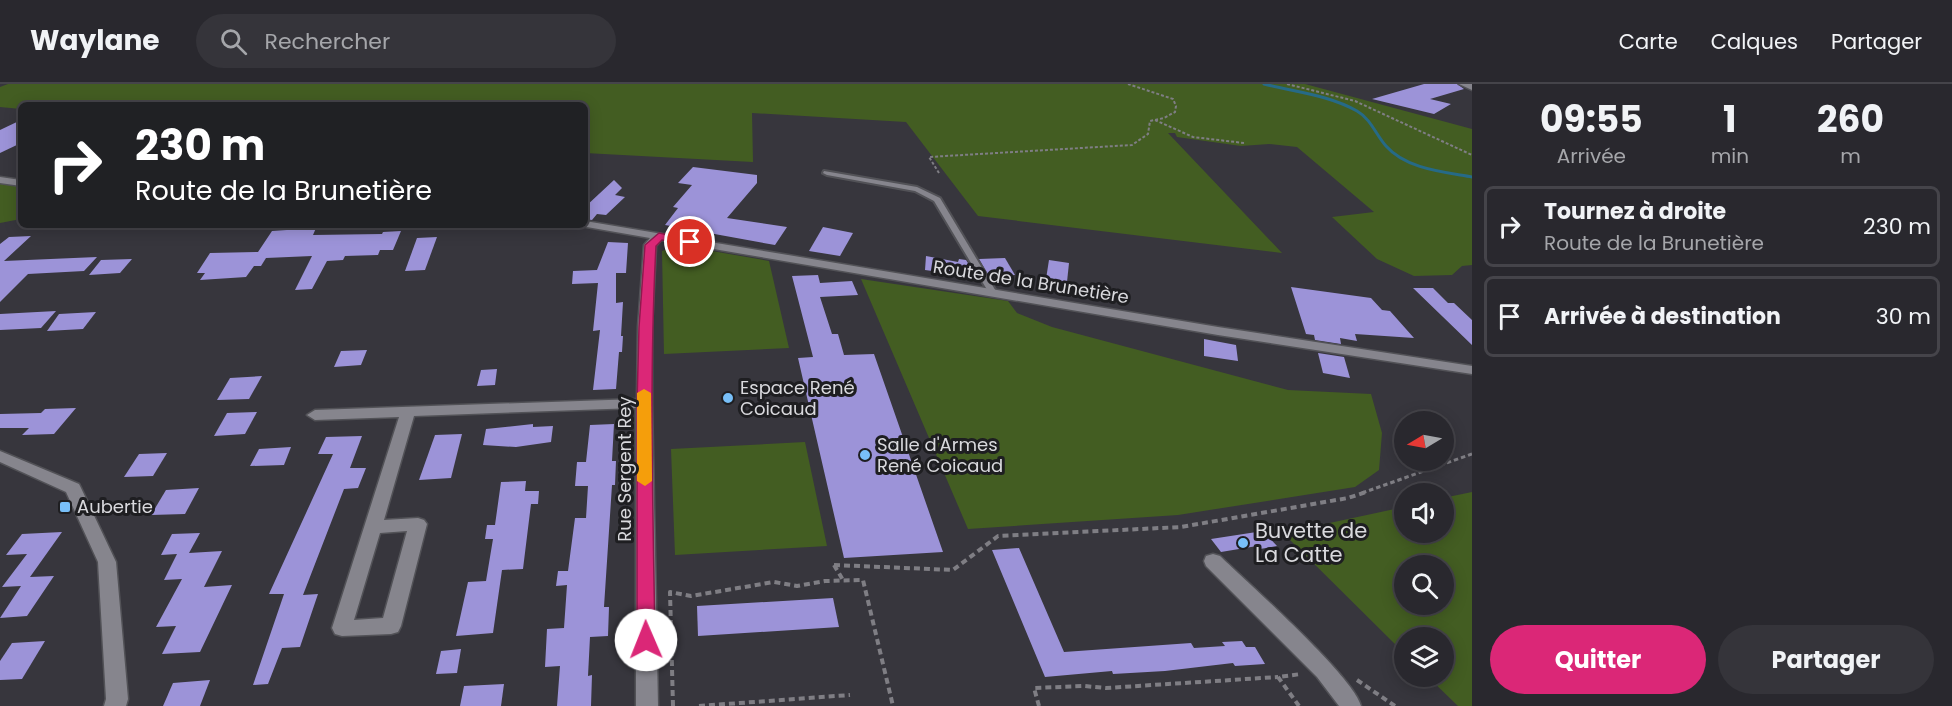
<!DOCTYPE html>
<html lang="fr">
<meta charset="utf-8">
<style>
:root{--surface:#29282e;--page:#35343a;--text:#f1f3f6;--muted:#a5a6aa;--line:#45444a;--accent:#db2777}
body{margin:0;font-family:Poppins,sans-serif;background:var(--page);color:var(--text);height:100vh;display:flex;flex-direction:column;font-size:22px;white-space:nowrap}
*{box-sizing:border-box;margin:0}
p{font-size:20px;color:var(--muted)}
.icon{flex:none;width:33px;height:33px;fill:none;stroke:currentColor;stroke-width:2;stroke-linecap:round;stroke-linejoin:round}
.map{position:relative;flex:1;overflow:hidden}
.panel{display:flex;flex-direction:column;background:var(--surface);width:480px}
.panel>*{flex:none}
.guide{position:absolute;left:18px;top:18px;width:570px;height:126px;border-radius:9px;box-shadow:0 3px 15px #0003,0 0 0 2px var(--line);background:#202124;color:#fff;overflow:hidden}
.needle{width:39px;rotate:260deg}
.fabs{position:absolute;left:1394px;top:327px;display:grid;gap:12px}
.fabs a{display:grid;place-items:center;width:60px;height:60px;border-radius:50%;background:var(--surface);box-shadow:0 3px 15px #0003,0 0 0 2px var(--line);font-size:30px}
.pin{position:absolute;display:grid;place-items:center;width:51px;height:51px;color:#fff;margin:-26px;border:3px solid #fff;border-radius:50%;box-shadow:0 2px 6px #0007}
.me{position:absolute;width:66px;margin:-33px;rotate:359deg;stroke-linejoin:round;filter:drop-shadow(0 0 4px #0008)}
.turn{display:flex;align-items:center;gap:21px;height:126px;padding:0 18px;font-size:27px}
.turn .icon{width:78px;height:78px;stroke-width:2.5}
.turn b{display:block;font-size:42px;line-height:51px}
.eta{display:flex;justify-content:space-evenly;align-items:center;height:102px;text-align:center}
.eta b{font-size:36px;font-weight:700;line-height:42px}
.action{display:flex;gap:12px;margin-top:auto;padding:12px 18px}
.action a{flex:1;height:69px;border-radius:36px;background:var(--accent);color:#fff;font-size:24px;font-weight:700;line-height:69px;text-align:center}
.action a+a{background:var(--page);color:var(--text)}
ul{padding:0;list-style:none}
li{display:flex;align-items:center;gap:18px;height:81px;margin:0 12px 9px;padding:0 6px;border:3px solid var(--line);border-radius:9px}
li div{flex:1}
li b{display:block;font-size:22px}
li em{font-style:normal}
header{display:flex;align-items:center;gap:36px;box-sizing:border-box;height:84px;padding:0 30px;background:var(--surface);border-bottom:2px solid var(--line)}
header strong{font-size:28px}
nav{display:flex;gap:33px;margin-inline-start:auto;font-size:21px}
.search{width:420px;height:54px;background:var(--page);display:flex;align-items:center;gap:15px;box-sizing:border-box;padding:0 21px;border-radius:33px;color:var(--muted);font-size:22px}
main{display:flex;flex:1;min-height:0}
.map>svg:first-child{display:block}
.green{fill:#435d22;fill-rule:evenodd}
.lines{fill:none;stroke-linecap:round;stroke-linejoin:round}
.stream{stroke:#266a87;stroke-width:3}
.building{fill:#9c93d8}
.service-casing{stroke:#525257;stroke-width:4}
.minor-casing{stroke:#525257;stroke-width:3}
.path-far2{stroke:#7f7e84;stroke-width:2;stroke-dasharray:3 2;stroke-linecap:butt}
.path-far1{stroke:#7f7e84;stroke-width:3;stroke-dasharray:4.5 3;stroke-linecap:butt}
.path{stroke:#7f7e84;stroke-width:4;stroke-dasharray:6 4;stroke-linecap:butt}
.service{fill:#86858d;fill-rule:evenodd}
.minor{fill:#86858d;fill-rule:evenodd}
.route{fill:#db2777;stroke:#8e194d;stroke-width:1.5}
.slow{fill:#f59e0b}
.poi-dot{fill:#78bff8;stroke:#1e1e21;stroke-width:2}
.labels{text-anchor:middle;stroke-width:6;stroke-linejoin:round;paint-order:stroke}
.street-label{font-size:18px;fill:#d9d9dd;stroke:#1e1e21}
.poi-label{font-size:18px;fill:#d9d9dd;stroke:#1e1e21;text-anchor:start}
.near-poi-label{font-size:21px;fill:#d9d9dd;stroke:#1e1e21;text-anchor:start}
</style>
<header>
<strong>Waylane</strong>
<div class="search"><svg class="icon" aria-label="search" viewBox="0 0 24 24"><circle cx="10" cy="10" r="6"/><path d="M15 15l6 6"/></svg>Rechercher</div>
<nav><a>Carte</a><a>Calques</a><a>Partager</a></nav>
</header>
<main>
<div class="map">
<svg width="1472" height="622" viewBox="0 0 1472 622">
<rect width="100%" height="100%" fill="#37363d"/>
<g class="green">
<path d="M 8,0 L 1305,0 L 1472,45 L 1472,181 L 1462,182 L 1452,191 L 1414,192 L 1377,175 L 1332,133 L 1374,128 L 1297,63 L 1269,60 L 1241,62 L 1177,53 L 1175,49 L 1168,49 L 1282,169 L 978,132 L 906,38 L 752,29 L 753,78 L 585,69 L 585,21 L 21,21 L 21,25 L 0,23 L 0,3 Z"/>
<path d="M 0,99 L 19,101 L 17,105 L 21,106 L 21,135 L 0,139 Z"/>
<path d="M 678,161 L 769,177 L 789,264 L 664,270 L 662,167 Z"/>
<path d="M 861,195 L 1008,217 L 1017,229 L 1052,243 L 1288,306 L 1371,310 L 1382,349 L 1379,386 L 1355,403 L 1178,431 L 968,445 Z"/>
<path d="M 805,358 L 827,462 L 675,471 L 671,365 Z"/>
<path d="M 1472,408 L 1472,622 L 1458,622 L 1428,593 L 1443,592 L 1443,554 L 1404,554 L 1404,569 L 1283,449 L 1404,423 L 1404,448 L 1443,448 L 1443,414 ZM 1404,482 L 1443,482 L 1443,520 L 1404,520 Z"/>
</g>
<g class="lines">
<path class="stream" d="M 1264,0 C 1295,8 1329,11 1357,27 C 1371,35 1376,51 1386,62 C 1406,85 1444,88 1472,93"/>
</g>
<g class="building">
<path d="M 1424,0 L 1457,0 L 1464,5 L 1430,15 L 1451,20 L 1434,30 L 1372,15 Z"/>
<path d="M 21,36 L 21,59 L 0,69 L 0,46 Z"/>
<path d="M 693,83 L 757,91 L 757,99 L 727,134 L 787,143 L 775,161 L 665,141 L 678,124 L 673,123 L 692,101 L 678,99 Z"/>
<path d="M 614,96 L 622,104 L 615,111 L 625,113 L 606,131 L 597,130 L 592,136 L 585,135 L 585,123 Z"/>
<path d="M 823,143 L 853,149 L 840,172 L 809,167 Z"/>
<path d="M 316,144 L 313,151 L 382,150 L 383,148 L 401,147 L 393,166 L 380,166 L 378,171 L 345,172 L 343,176 L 327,177 L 312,205 L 295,206 L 312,172 L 266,174 L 261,182 L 254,182 L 246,193 L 200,196 L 205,189 L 197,189 L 210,169 L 258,168 L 272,147 Z"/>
<path d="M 31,152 L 4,177 L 97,173 L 84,187 L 28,190 L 0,218 L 0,160 L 9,153 Z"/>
<path d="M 437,153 L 425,186 L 405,187 L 417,154 Z"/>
<path d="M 608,158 L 628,159 L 626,189 L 616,189 L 616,219 L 623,218 L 621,252 L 623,252 L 622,268 L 619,268 L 616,305 L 593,306 L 600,246 L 593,247 L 598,199 L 572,200 L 573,187 L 597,186 Z"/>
<path d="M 926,172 L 958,178 L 959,175 L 966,176 L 977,193 L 925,186 Z"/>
<path d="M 1005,174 L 1015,191 L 989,192 L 979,175 Z"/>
<path d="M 132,175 L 120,189 L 89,191 L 101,176 Z"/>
<path d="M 1049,176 L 1069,179 L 1067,198 L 1046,195 Z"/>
<path d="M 818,191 L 820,199 L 852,197 L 858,211 L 820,213 L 832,250 L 838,250 L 844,271 L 874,270 L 943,468 L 844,474 L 798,274 L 813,273 L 792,192 Z"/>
<path d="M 1291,203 L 1371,214 L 1382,226 L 1390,227 L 1414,254 L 1355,250 L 1357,257 L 1340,254 L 1341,260 L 1315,256 L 1314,251 L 1306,250 Z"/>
<path d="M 1413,204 L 1433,204 L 1448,219 L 1454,219 L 1472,236 L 1472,261 Z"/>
<path d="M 56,227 L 41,244 L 0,246 L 0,230 Z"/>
<path d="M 96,228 L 83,245 L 47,247 L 59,230 Z"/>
<path d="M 1204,255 L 1236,261 L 1238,277 L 1204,272 Z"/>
<path d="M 367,266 L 361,281 L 334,283 L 341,267 Z"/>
<path d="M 1318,269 L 1344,273 L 1350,294 L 1323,289 Z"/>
<path d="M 497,285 L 495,301 L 477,302 L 481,286 Z"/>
<path d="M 262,292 L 249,315 L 217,316 L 230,294 Z"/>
<path d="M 76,324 L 54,350 L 22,351 L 29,344 L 0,344 L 0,330 L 41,329 L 45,325 Z"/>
<path d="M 257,328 L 245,350 L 214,352 L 227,329 Z"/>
<path d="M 533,340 L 533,343 L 553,342 L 551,358 L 516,363 L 483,361 L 486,345 Z"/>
<path d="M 614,340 L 612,377 L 616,377 L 615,401 L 612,401 L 604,523 L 609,523 L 608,552 L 590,553 L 588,592 L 592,591 L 591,622 L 557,622 L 560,582 L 545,583 L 547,545 L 564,544 L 567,501 L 556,502 L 558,487 L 568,487 L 575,434 L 586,434 L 588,402 L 575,402 L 577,378 L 586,378 L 590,341 Z"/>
<path d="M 462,350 L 451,394 L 419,396 L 435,351 Z"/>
<path d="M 362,352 L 350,384 L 366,384 L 358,404 L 344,405 L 303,511 L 318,510 L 300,563 L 282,564 L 268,600 L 253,601 L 284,510 L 269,510 L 333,370 L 318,370 L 326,353 Z"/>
<path d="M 291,363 L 284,381 L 250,382 L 259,365 Z"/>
<path d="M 167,369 L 153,392 L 124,393 L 139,370 Z"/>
<path d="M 526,397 L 525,407 L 539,407 L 538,420 L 531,420 L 523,485 L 502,486 L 493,549 L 456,552 L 468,498 L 486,497 L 493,455 L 485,455 L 487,441 L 495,441 L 501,398 Z"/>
<path d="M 199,404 L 185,430 L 151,431 L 166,406 Z"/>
<path d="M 1263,447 L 1277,462 L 1260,465 L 1257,462 L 1221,468 L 1211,455 Z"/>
<path d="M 62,448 L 30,493 L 54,492 L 27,532 L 0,534 L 21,502 L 2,503 L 27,470 L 6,471 L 22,450 Z"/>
<path d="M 200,449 L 189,469 L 222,467 L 204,503 L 232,501 L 200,568 L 162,570 L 176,542 L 156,543 L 182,495 L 164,496 L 177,470 L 161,471 L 172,450 Z"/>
<path d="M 1019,464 L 1064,568 L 1191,559 L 1194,564 L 1225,562 L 1222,558 L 1242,557 L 1246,563 L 1255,563 L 1265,580 L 1235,582 L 1233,579 L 1165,587 L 1113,590 L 1112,587 L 1045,593 L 992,466 Z"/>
<path d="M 833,514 L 839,543 L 698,552 L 697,522 Z"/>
<path d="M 45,557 L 22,595 L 0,596 L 0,577 L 12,559 Z"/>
<path d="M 461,565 L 457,589 L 436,590 L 441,567 Z"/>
<path d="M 210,596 L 200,622 L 163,622 L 173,599 Z"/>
<path d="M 504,600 L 501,622 L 460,622 L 464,602 Z"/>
</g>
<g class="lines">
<defs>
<path id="service" d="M 824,87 L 917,103 L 940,114 L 997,209 L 996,211 L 990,211 L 989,209 L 934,117 L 915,107 L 827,91 L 823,89 Z"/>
<g id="minor">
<path d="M 1459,0 L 1472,0 L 1472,6 Z"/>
<path d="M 0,93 L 21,96 L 21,102 L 0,99 Z"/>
<path d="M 585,137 L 1218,243 L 1472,282 L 1472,290 L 1218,251 L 661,156 L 656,162 L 652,243 L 652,319 L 658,622 L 636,622 L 636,324 L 414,332 L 384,436 L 418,434 L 424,436 L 427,440 L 401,542 L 398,548 L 391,550 L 342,552 L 335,550 L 332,544 L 399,333 L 315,336 L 307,331 L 315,326 L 637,315 L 638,243 L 644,161 L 650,154 L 581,142 L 585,141 ZM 407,447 L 383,534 L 354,536 L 380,449 Z"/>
<path d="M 0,367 L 79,400 L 81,404 L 116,478 L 128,615 L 126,622 L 104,622 L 106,615 L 98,478 L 66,408 L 0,378 Z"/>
<path d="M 1213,470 L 1220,472 C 1247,498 1354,593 1361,622 L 1339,622 L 1317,593 L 1206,482 L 1204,477 L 1206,472 Z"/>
</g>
</defs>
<use href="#service" class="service-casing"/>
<use href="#minor" class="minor-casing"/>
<g class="path-far2">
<path d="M 1287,0 L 1355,17 L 1472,71"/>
<path d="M 1155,36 L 1193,53 L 1244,59"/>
<path d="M 939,89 L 929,73 L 1132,61 L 1148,50 L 1150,37 L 1164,34 L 1175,28 L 1176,22 L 1173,15 L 1128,0"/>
</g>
<path class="path-far1" d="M 1362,409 L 1472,370"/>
<g class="path">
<path d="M 834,481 L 953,486 L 998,452 L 1181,443 L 1348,414 L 1366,408"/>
<path d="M 834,481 L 843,496"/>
<path d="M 1357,596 L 1395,622"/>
<path d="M 673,622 L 670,508 L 691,512 L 774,498 L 797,502 L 825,497 L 863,496 L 893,622"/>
<path d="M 699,622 L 850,611"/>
<path d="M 1039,622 L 1034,604 L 1084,602 L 1106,604 L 1278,593"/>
<path d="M 1299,622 L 1278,593 L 1301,590"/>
</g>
<use href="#service" class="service"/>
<use href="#minor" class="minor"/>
</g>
<path class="route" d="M 659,149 L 690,155 L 696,158 L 690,161 L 662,156 L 656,162 C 649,293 653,425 655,556 L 653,561 L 646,564 L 640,561 L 637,556 L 637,319 L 639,243 L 645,161 Z"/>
<path class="slow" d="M 644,305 L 651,309 L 652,397 L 645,402 L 637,397 L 637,309 Z"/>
<g class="poi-dot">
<circle cx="728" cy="314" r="6"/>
<circle cx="865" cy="371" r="6"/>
<rect x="59" y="417" width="12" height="12" rx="3"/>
<circle cx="1243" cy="459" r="6"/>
</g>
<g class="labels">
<g class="street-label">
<text transform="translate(1031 198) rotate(9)" y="6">Route de la Brunetière</text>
<text transform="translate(625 385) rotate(-90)" y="6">Rue Sergent Rey</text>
</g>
<g class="poi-label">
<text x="740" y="310">Espace René<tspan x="740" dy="21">Coicaud</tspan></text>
<text x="877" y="367">Salle d'Armes<tspan x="877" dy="21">René Coicaud</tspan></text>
<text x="77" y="429">Aubertie</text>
</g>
<g class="near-poi-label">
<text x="1255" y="454">Buvette de<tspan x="1255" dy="24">La Catte</tspan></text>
</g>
</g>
</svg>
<div class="fabs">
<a><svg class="needle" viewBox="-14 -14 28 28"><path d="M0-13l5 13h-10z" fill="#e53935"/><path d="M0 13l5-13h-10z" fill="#a5a6aa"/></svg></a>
<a><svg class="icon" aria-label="sound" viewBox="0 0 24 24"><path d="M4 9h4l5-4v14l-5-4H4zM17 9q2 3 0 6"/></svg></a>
<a><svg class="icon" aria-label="search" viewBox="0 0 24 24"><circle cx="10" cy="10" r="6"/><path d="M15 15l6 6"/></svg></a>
<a><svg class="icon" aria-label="layers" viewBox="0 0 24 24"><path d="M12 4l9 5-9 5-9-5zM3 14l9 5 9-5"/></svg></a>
</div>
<div class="pin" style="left:690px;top:158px;background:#d93025"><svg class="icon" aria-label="arrive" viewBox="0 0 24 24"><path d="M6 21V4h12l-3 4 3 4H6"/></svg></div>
<svg class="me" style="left:646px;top:556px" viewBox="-20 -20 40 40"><circle r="19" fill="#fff"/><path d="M0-13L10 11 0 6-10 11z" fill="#db2777"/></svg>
<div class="guide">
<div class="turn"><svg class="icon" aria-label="right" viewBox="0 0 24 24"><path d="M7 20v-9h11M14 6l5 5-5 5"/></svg><div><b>230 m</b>Route de la Brunetière</div></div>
</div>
</div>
<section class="panel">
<div class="eta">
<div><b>09:55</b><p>Arrivée</p></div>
<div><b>1</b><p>min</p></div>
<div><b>260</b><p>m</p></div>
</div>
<ul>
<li><svg class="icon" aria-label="right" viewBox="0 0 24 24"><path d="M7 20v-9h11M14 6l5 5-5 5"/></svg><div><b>Tournez à droite</b><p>Route de la Brunetière</p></div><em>230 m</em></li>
<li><svg class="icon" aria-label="arrive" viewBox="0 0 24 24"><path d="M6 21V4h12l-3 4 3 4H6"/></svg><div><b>Arrivée à destination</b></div><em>30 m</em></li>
</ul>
<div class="action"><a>Quitter</a><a>Partager</a></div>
</section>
</main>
